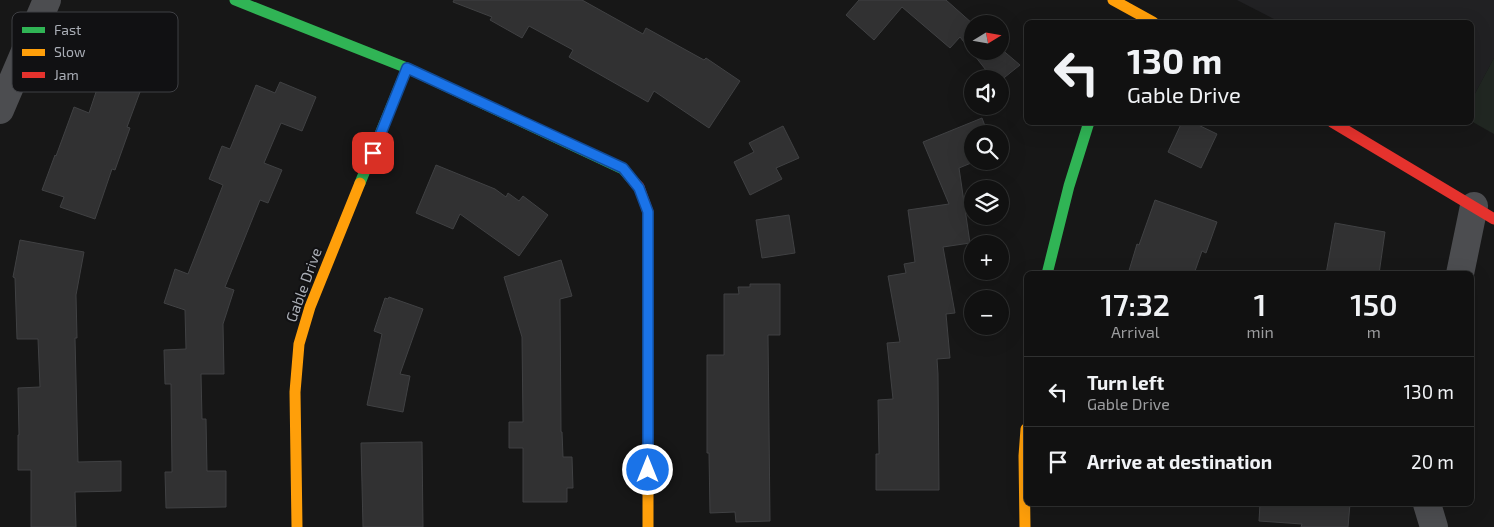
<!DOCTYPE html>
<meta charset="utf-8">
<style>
:root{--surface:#111;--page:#1e1f1f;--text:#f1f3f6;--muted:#9c9d9f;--line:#303131}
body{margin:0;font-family:"Exo 2",sans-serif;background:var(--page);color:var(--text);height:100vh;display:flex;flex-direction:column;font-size:19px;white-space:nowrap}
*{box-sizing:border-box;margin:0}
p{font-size:16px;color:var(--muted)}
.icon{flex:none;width:28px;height:28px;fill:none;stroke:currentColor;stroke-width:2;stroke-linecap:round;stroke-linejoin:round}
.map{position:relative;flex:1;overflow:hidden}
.side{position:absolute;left:1024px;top:271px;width:450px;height:235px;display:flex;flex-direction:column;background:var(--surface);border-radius:8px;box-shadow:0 5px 20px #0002,0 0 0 1px var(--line)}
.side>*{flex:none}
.hud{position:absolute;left:1024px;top:20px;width:450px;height:105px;border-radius:8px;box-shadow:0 5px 20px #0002,0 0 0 1px var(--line);background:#111;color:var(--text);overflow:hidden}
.needle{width:32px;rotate:79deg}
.tools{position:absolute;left:964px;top:15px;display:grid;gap:10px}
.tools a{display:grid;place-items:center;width:45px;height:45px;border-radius:50%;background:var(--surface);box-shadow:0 5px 20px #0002,0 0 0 1px var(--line);font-size:25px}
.pin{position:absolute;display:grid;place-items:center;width:42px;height:42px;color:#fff;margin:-21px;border-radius:10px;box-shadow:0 2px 8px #0006}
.me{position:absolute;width:55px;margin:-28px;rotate:0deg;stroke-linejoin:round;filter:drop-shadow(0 0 4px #0008)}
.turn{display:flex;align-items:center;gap:18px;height:105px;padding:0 20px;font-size:22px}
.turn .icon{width:65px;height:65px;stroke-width:2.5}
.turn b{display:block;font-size:35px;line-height:42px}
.eta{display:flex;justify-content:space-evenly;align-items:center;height:85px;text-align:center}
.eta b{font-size:30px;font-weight:600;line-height:35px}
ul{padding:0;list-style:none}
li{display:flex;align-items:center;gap:15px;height:70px;padding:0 20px;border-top:1px solid var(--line)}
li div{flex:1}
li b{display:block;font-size:19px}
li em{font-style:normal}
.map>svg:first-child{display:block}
.built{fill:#212123}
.green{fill:#212722}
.building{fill:#313132;stroke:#404143}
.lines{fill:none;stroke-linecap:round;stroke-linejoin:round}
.street{stroke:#4c4d50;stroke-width:28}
.fast{stroke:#30b455;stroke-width:11}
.slow{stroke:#ff9f0a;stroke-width:11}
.jam{stroke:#e5322d;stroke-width:11}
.route-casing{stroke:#114b97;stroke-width:12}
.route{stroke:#1a73e8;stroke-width:9}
.labels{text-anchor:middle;stroke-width:4;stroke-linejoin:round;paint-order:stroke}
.street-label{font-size:15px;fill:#aaaeb6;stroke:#111113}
.key{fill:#111113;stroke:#3f4044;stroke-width:1}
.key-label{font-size:14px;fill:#aaaeb6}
</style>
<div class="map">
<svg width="1494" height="527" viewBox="0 0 1494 527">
<rect width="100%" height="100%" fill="#171717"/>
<path class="built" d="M 1237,0 L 1494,0 L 1494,58 L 1471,101 L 1471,22 L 1280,22 Z"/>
<path class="green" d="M 1494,58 L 1494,134 L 1471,121 L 1471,101 Z"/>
<g class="building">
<path d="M 454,0 L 582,0 L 643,34 L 646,28 L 704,60 L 706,58 L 740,81 L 709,128 L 654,91 L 648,102 L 569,57 L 573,50 L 529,26 L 522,38 L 490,20 L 492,17 L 453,2 Z"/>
<path d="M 859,0 L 946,0 L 973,24 L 972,51 L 1000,51 L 1000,48 L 1020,65 L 1000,81 L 1000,79 L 993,79 L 960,37 L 950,48 L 902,7 L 874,40 L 846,15 Z"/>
<path d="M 122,34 L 157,46 L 127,127 L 130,128 L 115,170 L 112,169 L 95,219 L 60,207 L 64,197 L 42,190 L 55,155 L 56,156 L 74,107 L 89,113 L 110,50 L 116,52 Z"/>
<path d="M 280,82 L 316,97 L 302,131 L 281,123 L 264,163 L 282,170 L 268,203 L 260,200 L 225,287 L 234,290 L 223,324 L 224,374 L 201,374 L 202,419 L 206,419 L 207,471 L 226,471 L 226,507 L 166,508 L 165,472 L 172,472 L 171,384 L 165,384 L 164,350 L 186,349 L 185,310 L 164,303 L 175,269 L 188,274 L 223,185 L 209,179 L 222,146 L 230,149 L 256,85 L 275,93 Z"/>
<path d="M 982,118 L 988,134 L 972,134 L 972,161 L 976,161 L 959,168 L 970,243 L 943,247 L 955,313 L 946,314 L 950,358 L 937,359 L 938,374 L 939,490 L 876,490 L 876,454 L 879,454 L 878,400 L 893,399 L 887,343 L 900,342 L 888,276 L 906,273 L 904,264 L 915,262 L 908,210 L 949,204 L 923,142 Z"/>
<path d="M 1182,122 L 1192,122 L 1217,134 L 1201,168 L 1168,152 Z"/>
<path d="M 783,126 L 799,158 L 776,168 L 782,179 L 750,195 L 734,162 L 754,152 L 749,143 Z"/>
<path d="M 436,165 L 495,189 L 506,197 L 508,193 L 519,201 L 523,196 L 548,215 L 519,256 L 460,214 L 453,229 L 416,213 Z"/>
<path d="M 1155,200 L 1217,222 L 1206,253 L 1202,251 L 1194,274 L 1128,274 L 1137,244 L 1139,245 Z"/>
<path d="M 789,215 L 795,253 L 762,258 L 756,220 Z"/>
<path d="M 1335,223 L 1385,232 L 1379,274 L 1326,274 Z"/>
<path d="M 20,240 L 84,252 L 76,295 L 77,338 L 75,338 L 78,462 L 121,461 L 121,491 L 75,492 L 76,527 L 31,527 L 31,470 L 18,470 L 18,435 L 19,435 L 18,388 L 40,387 L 38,339 L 17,339 L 15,278 L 13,277 Z"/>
<path d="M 561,260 L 572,296 L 560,299 L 561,432 L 562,432 L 563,457 L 572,457 L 573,488 L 567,488 L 567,502 L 523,502 L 523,448 L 509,448 L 509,422 L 523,422 L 522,337 L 504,277 Z"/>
<path d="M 750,284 L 780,284 L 780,335 L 768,335 L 770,521 L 736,522 L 735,512 L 710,513 L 709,453 L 707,453 L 707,355 L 724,355 L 724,294 L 739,294 L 738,287 L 750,287 Z"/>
<path d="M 389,297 L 423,309 L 400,374 L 410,376 L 403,412 L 367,405 L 382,334 L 374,331 L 385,298 L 388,299 Z"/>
<path d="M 422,442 L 423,527 L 363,527 L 361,443 Z"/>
<path d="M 1260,504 L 1350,504 L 1348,527 L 1301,527 L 1302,524 L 1259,521 Z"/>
</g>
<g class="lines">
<g class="street">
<path d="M 0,110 L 47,0"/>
<path d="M 1460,274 L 1474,206"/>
<path d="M 1427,504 L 1434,527"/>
</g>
<g class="fast">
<path d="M 235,0 L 407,68 L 623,169 L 635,183"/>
<path d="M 360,183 L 407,68"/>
<path d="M 1047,274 L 1069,186 L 1089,122"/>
</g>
<g class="slow">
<path d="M 1113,0 L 1153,22"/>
<path d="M 648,404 L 648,527"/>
<path d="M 297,527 L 295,392 L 299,344 L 310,307 L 360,183"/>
<path d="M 1025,527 L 1024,456 L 1026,429"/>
</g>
<g class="jam">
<path d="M 1332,122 L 1494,219"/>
<path d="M 635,183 L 639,187 L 648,212 L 648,404"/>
</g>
</g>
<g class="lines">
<defs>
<path id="route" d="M 373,153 L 407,68 L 623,168 L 639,188 L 648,212 L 648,470"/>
</defs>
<use href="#route" class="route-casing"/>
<use href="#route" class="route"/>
</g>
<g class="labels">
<g class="street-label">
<text transform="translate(304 285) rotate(-70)" y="5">Gable Drive</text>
</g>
</g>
<rect x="12" y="12" width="166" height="80" rx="8" class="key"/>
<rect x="22" y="27" width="23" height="6" fill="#30b455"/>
<rect x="22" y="49" width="23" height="7" fill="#ff9f0a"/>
<rect x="22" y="72" width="23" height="6" fill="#e5322d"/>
<g class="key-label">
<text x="54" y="35">Fast</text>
<text x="54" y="57">Slow</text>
<text x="54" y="80">Jam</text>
</g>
</svg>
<div class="tools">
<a><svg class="needle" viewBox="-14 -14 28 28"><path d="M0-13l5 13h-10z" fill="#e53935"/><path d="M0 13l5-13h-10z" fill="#9c9d9f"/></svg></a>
<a><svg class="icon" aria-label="sound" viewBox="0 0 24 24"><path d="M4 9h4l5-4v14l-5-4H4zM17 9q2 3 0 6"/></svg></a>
<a><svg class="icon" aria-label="search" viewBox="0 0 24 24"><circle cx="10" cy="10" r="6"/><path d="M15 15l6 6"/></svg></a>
<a><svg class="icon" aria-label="layers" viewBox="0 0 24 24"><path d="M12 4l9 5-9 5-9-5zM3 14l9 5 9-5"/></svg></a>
<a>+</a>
<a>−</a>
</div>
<div class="pin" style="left:373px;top:153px;background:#d93025"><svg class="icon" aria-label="arrive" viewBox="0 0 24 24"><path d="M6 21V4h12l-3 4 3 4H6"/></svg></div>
<svg class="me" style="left:648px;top:470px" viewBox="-20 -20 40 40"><circle r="17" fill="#1a73e8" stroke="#fff" stroke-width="3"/><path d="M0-11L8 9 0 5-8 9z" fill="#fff"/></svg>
<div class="hud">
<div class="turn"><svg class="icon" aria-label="left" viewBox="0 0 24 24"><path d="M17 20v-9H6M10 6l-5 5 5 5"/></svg><div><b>130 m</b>Gable Drive</div></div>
</div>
<section class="side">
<div class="eta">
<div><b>17:32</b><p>Arrival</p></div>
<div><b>1</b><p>min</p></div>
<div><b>150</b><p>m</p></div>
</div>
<ul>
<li><svg class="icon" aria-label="left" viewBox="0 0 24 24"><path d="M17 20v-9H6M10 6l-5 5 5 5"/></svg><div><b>Turn left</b><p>Gable Drive</p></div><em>130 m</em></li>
<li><svg class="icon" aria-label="arrive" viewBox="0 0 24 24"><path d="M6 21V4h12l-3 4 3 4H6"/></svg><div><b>Arrive at destination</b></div><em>20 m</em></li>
</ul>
</section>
</div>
